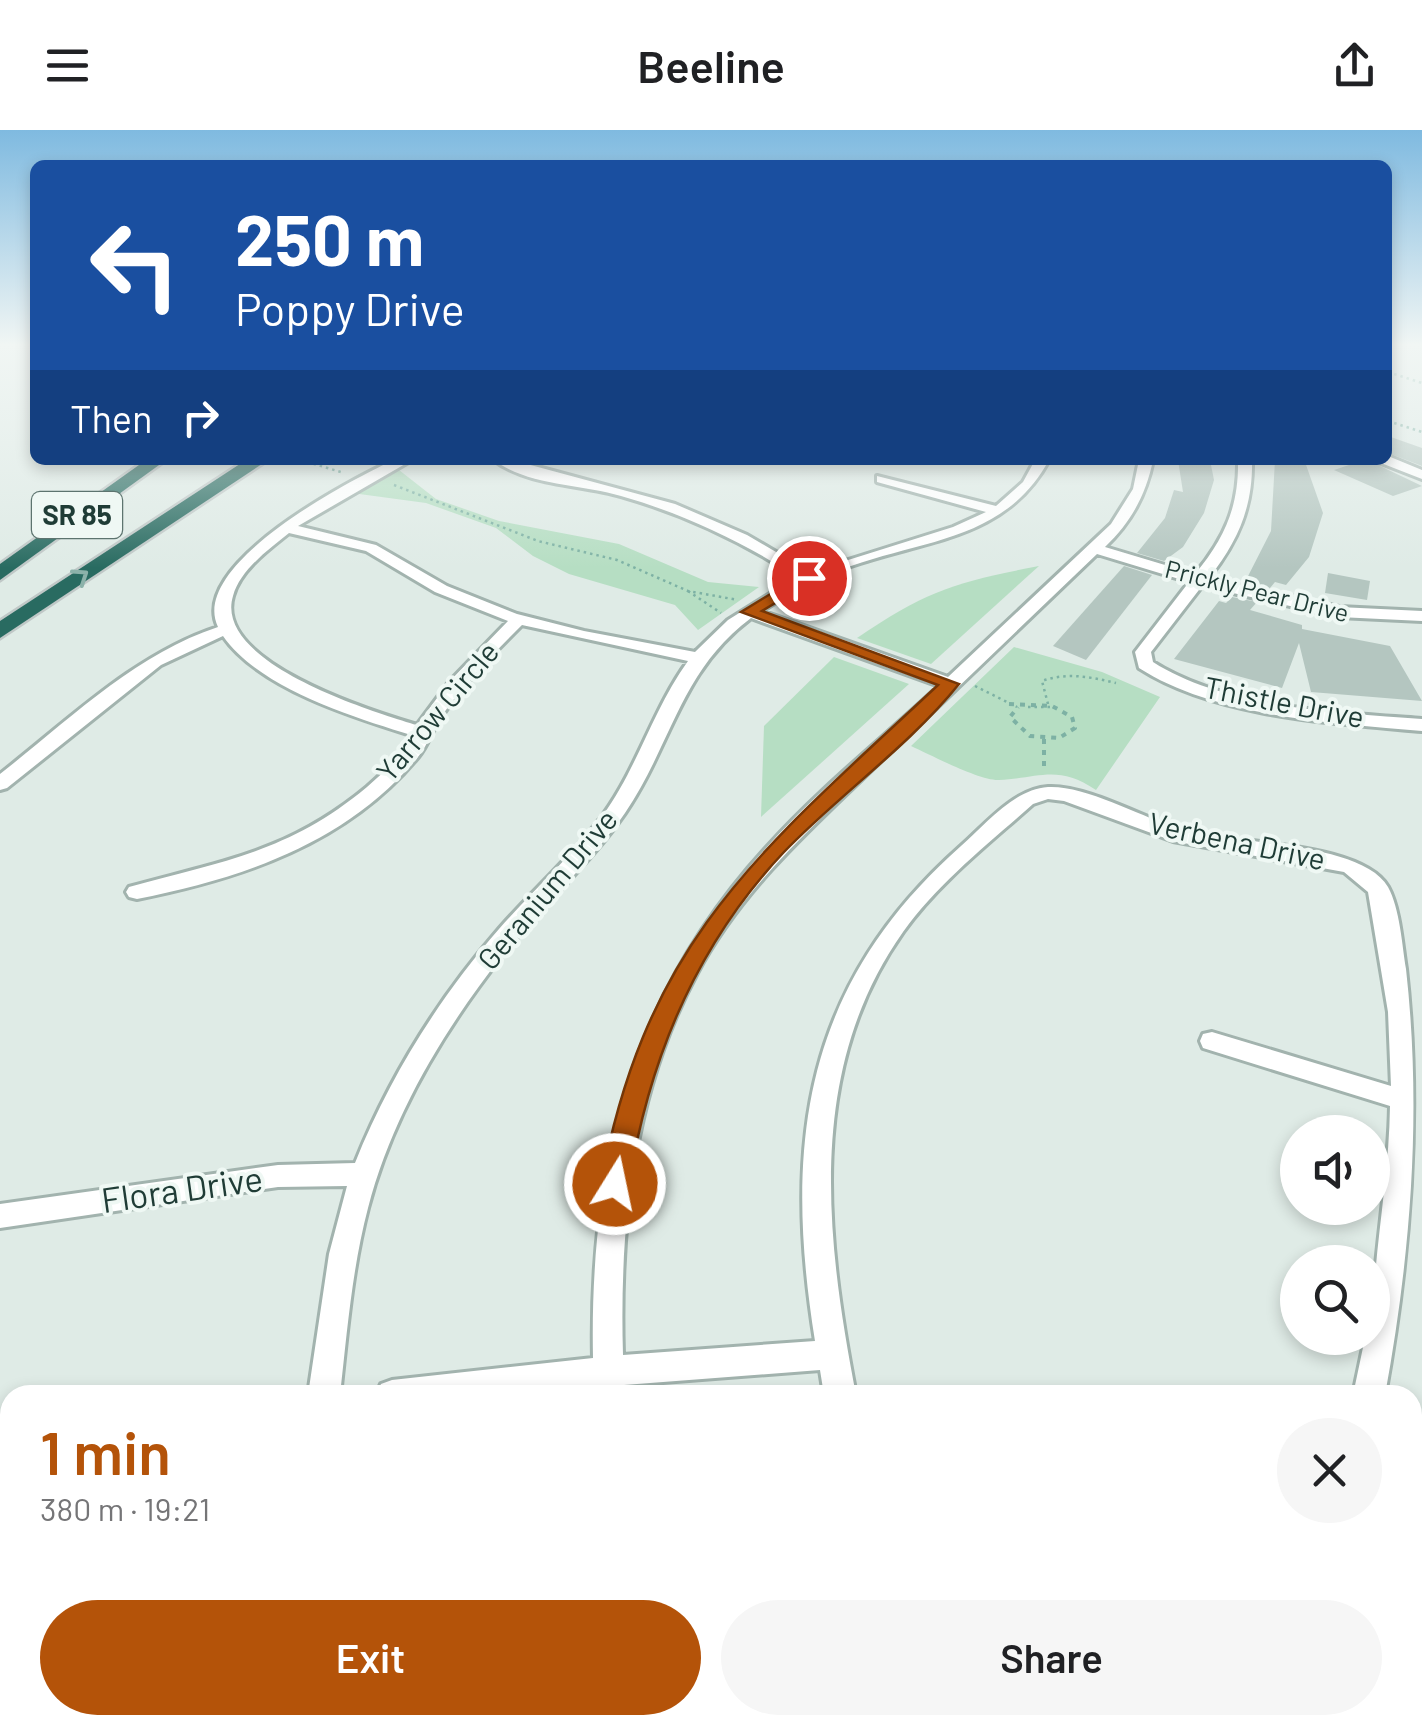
<!DOCTYPE html>
<meta charset="utf-8">
<style>
:root{--surface:#fff;--page:#f6f6f6;--text:#202124;--muted:#757577;--accent:#b45309}
body{margin:0;font-family:Barlow,sans-serif;background:var(--page);color:var(--text);height:100vh;display:flex;flex-direction:column;font-size:38px;white-space:nowrap}
*{box-sizing:border-box;margin:0}
p{font-size:32px;color:var(--muted)}
.icon{flex:none;width:55px;height:55px;fill:none;stroke:currentColor;stroke-width:2;stroke-linecap:round;stroke-linejoin:round}
.map{position:relative;flex:1;overflow:hidden}
.drawer{position:absolute;left:0px;top:1255px;width:1422px;height:350px;display:flex;flex-direction:column;background:var(--surface);border-radius:30px 30px 0 0;box-shadow:0 5px 15px #0003}
.drawer>*{flex:none}
.hud{position:absolute;left:30px;top:30px;width:1362px;height:305px;border-radius:15px;box-shadow:0 5px 15px #0003;background:#1a4fa0;color:#fff;overflow:hidden}
.fabs{position:absolute;left:1280px;top:985px;display:grid;gap:20px}
.fabs a{display:grid;place-items:center;width:110px;height:110px;border-radius:50%;background:var(--surface);box-shadow:0 5px 15px #0003;font-size:50px}
.pin{position:absolute;display:grid;place-items:center;width:85px;height:85px;color:#fff;margin:-42px;border:5px solid #fff;border-radius:50%;box-shadow:0 2px 10px #0007}
.me{position:absolute;width:110px;margin:-55px;rotate:10deg;stroke-linejoin:round;filter:drop-shadow(0 0 8px #0008)}
.turn{display:flex;align-items:center;gap:35px;height:210px;padding:0 40px;font-size:45px}
.turn .icon{width:130px;height:130px;stroke-width:2.5}
.turn b{display:block;font-size:70px;line-height:85px}
.then{display:flex;align-items:center;height:95px;padding:0 40px;background:#0003;gap:20px;font-size:38px}
.round{display:grid;place-items:center;flex:none;width:105px;height:105px;border-radius:52px;background:var(--page)}
.summary{display:flex;align-items:center;justify-content:space-between;height:170px;padding:0 40px}
h1{font-size:60px;font-weight:600;line-height:75px;color:var(--accent)}
.primary-button{display:flex;gap:20px;margin-top:auto;padding:20px 40px}
.primary-button a{flex:1;height:115px;border-radius:60px;background:var(--accent);color:#fff;font-size:40px;font-weight:600;line-height:115px;text-align:center}
.primary-button a+a{background:var(--page);color:var(--text)}
header{display:flex;justify-content:space-between;align-items:center;height:130px;padding:0 40px;background:var(--surface);font-size:45px;font-weight:600}
.map>svg:first-child{display:block}
.green{fill:#b6dec3}
.building{fill:#b4c6c0}
.lines{fill:none;stroke-linecap:round;stroke-linejoin:round}
.minor-casing{stroke:#a2b3ae;stroke-width:6}
.highway-casing{stroke:#c0c8c7;stroke-width:5}
.path-far1{stroke:#7db1a4;stroke-width:2.5;stroke-dasharray:2.5 4;stroke-linecap:butt}
.path{stroke:#7db1a4;stroke-width:4;stroke-dasharray:5 6;stroke-linecap:butt}
.minor{fill:#fff;fill-rule:evenodd}
.highway{fill:#296b61;fill-rule:evenodd}
.oneway{stroke:#8cb2aa}
.route{fill:#b45309;stroke:#753606;stroke-width:2.5}
.labels{text-anchor:middle;stroke-width:8;stroke-linejoin:round;paint-order:stroke}
.far-street-label{font-size:25px;fill:#1f3c36;stroke:#eff8f4}
.shield{fill:#eff8f4;stroke:#5d746f;stroke-width:2.5}
.shield-label{font-size:28px;font-weight:bold;fill:#1f3c36}
.street-label{font-size:30px;fill:#1f3c36;stroke:#eff8f4}
.near-street-label{font-size:35px;fill:#1f3c36;stroke:#eff8f4}
</style>
<header><svg class="icon" aria-label="menu" viewBox="0 0 24 24"><path d="M4 6h16M4 12h16M4 18h16"/></svg>Beeline<svg class="icon" aria-label="share" viewBox="0 0 24 24"><path d="M12 15V3M7 8l5-5 5 5M5 13v7h14v-7"/></svg></header>
<div class="map">
<svg width="1422" height="1605" viewBox="0 0 1422 1605">
<rect width="100%" height="100%" fill="#dfebe6"/>
<g class="green">
<path d="M 399,340 L 436,369 L 499,391 L 619,414 L 708,452 L 759,457 L 698,500 L 675,475 L 569,444 L 533,426 L 496,398 L 426,373 L 352,363 Z"/>
<path d="M 1039,436 L 931,534 L 857,508 C 927,460 956,452 1039,436 Z"/>
<path d="M 1014,517 L 1102,542 L 1160,567 L 1096,660 C 1058,634 1039,648 999,650 C 980,651 931,625 911,616 Z"/>
<path d="M 834,527 L 909,554 L 761,687 L 764,596 Z"/>
</g>
<g class="building">
<path d="M 1388,306 L 1422,318 L 1422,336 L 1388,323 Z"/>
<path d="M 1178,330 L 1210,330 L 1214,350 L 1204,383 L 1183,417 L 1164,431 L 1137,423 L 1165,388 L 1174,360 L 1183,362 Z"/>
<path d="M 1275,330 L 1305,332 L 1323,383 L 1309,427 L 1286,455 L 1275,452 L 1270,458 L 1245,452 L 1271,401 Z"/>
<path d="M 1364,330 L 1375,330 L 1380,336 L 1422,356 L 1393,366 L 1334,340 Z"/>
<path d="M 1124,436 L 1152,445 L 1086,530 L 1053,516 Z"/>
<path d="M 1328,443 L 1370,451 L 1367,470 L 1325,463 Z"/>
<path d="M 1232,467 L 1257,472 L 1250,480 L 1302,495 L 1302,499 L 1390,516 L 1422,571 L 1311,562 L 1299,513 L 1282,558 L 1174,529 L 1219,471 L 1226,473 Z"/>
</g>
<g class="lines">
<defs>
<g id="minor">
<path d="M 1388,326 L 1422,340 L 1422,349 L 1381,333 L 1379,330 L 1388,330 Z"/>
<path d="M 394,330 L 412,330 L 298,396 L 376,415 L 447,456 L 517,484 L 584,501 L 695,522 L 728,490 L 797,447 C 743,412 684,384 621,366 C 581,354 528,356 494,330 L 512,330 L 675,374 L 747,405 L 810,442 L 953,397 L 986,382 L 877,352 L 877,346 L 996,376 L 1023,352 L 1035,330 L 1049,330 C 1006,409 928,409 851,436 C 819,447 790,462 762,481 L 948,547 L 1111,394 L 1133,359 L 1139,330 L 1153,330 C 1146,365 1131,392 1105,417 L 1195,444 C 1225,408 1239,376 1238,330 L 1252,330 C 1253,377 1238,411 1209,448 L 1339,477 L 1422,481 L 1422,491 L 1339,487 L 1202,456 L 1151,522 L 1153,532 C 1225,578 1338,583 1422,589 L 1422,601 C 1333,593 1215,587 1139,538 L 1135,522 L 1189,452 L 1097,424 C 1026,492 955,560 884,628 C 815,694 742,758 697,843 C 634,960 619,1094 623,1225 L 815,1211 C 783,1012 804,855 961,716 C 985,695 1014,659 1048,657 C 1083,655 1137,684 1171,696 C 1190,703 1212,704 1231,708 C 1272,715 1366,719 1388,757 C 1400,779 1402,815 1406,839 C 1422,982 1411,1123 1385,1265 L 1353,1265 L 1365,1208 L 1372,1208 C 1372,1130 1389,1054 1390,976 L 1203,918 L 1200,911 L 1203,904 L 1212,902 L 1391,956 L 1388,882 L 1368,762 L 1344,742 L 1173,711 L 1064,671 L 1048,669 L 1033,674 C 988,714 938,753 903,802 C 805,940 826,1109 856,1265 L 824,1265 L 820,1240 L 624,1255 L 625,1265 L 593,1265 L 593,1258 L 528,1265 L 376,1265 L 381,1254 L 392,1250 L 593,1228 C 589,1033 633,863 767,717 C 819,659 882,609 939,556 L 751,488 C 680,541 672,614 625,683 C 589,735 541,776 502,826 C 443,901 392,986 368,1078 C 352,1139 347,1203 340,1265 L 308,1265 L 329,1124 L 347,1056 L 278,1057 L 0,1098 L 0,1074 L 278,1035 L 355,1033 C 389,948 439,868 499,799 C 533,760 572,726 603,685 C 638,637 653,579 688,531 L 522,495 C 493,524 464,553 441,587 C 432,600 428,615 418,627 C 347,713 243,748 137,769 L 129,767 L 126,762 L 129,757 C 223,731 289,722 367,657 C 384,642 403,625 411,605 C 353,587 259,558 223,506 L 161,535 L 7,658 L 0,660 L 0,644 C 68,591 135,524 218,497 C 188,435 350,350 394,330 ZM 289,403 L 366,421 L 435,462 L 508,491 L 449,552 L 417,595 C 370,581 213,532 233,466 C 240,440 269,419 289,403 Z"/>
<path d="M 10,1290 L 10,1322 L 0,1323 L 0,1291 Z"/>
<rect x="610" y="1595" width="38" height="10"/>
<path d="M 886,1595 L 924,1595 L 926,1605 L 888,1605 Z"/>
<path d="M 1214,1595 L 1258,1595 L 1254,1605 L 1210,1605 Z"/>
</g>
<g id="highway">
<path d="M 146,330 L 166,330 L 0,450 L 0,434 Z"/>
<path d="M 246,330 L 268,330 L 0,508 L 0,491 Z"/>
</g>
</defs>
<use href="#minor" class="minor-casing"/>
<use href="#highway" class="highway-casing"/>
<g class="path-far1">
<path d="M 1388,242 L 1422,253"/>
<path d="M 1388,291 L 1422,302"/>
<path d="M 301,330 L 344,343"/>
<path d="M 394,355 L 538,411 L 617,430 L 688,461 L 738,470"/>
<path d="M 688,461 L 721,483"/>
<path d="M 975,556 L 1017,577"/>
<path d="M 1048,574 L 1042,551 C 1067,542 1091,547 1116,553"/>
<path d="M 1028,577 L 1053,577"/>
</g>
<g class="path">
<path d="M 1009,574 L 1052,576 L 1072,587 L 1075,598 L 1059,608 L 1030,606 L 1010,587 L 1018,577"/>
<path d="M 1044,609 L 1044,638"/>
</g>
<use href="#minor" class="minor"/>
<use href="#highway" class="highway"/>
</g>
<defs><path id="oneway-chevron" d="M-2-3.5L2.5 0L-2 3.5" fill="none" stroke-width="1.6" stroke-linecap="round" stroke-linejoin="round" transform="scale(2.5)"/></defs>
<use class="oneway" href="#oneway-chevron" transform="translate(81 446) rotate(-34)"/>
<linearGradient id="sky" x2="0" y2="1"><stop stop-color="#7fbae0"/><stop offset="0.49" stop-color="#f1f6f4"/><stop offset="1" stop-color="#f1f6f4" stop-opacity="0"/></linearGradient>
<rect width="1422" height="438" fill="url(#sky)"/>
<path class="route" d="M 803,444 L 817,448 L 762,481 L 959,554 C 909,616 840,664 784,722 C 696,815 649,928 629,1054 L 625,1062 L 605,1062 L 601,1054 C 646,807 765,717 938,555 L 741,482 Z"/>
<g class="labels">
<g class="far-street-label">
<text transform="translate(1257 461) rotate(14)" y="9">Prickly Pear Drive</text>
</g>
<rect class="shield" x="32" y="362" width="90" height="46" rx="8"/>
<g class="shield-label">
<text x="77" y="395">SR 85</text>
</g>
<g class="street-label">
<text transform="translate(1284 573) rotate(11)" y="10">Thistle Drive</text>
<text transform="translate(438 582) rotate(-50)" y="10">Yarrow Circle</text>
<text transform="translate(1237 712) rotate(12)" y="10">Verbena Drive</text>
<text transform="translate(548 760) rotate(-50)" y="10">Geranium Drive</text>
</g>
<g class="near-street-label">
<text transform="translate(182 1060) rotate(-8)" y="12">Flora Drive</text>
</g>
</g>
</svg>
<div class="fabs">
<a><svg class="icon" aria-label="sound" viewBox="0 0 24 24"><path d="M4 9h4l5-4v14l-5-4H4zM17 9q2 3 0 6"/></svg></a>
<a><svg class="icon" aria-label="search" viewBox="0 0 24 24"><circle cx="10" cy="10" r="6"/><path d="M15 15l6 6"/></svg></a>
</div>
<div class="pin" style="left:809px;top:448px;background:#d93025"><svg class="icon" aria-label="arrive" viewBox="0 0 24 24"><path d="M6 21V4h12l-3 4 3 4H6"/></svg></div>
<svg class="me" style="left:615px;top:1054px" viewBox="-20 -20 40 40"><circle r="17" fill="#b45309" stroke="#fff" stroke-width="3"/><path d="M0-11L8 9 0 5-8 9z" fill="#fff"/></svg>
<div class="hud">
<div class="turn"><svg class="icon" aria-label="left" viewBox="0 0 24 24"><path d="M17 20v-9H6M10 6l-5 5 5 5"/></svg><div><b>250 m</b>Poppy Drive</div></div>
<div class="then">Then<svg class="icon" aria-label="right" viewBox="0 0 24 24"><path d="M7 20v-9h11M14 6l5 5-5 5"/></svg></div>
</div>
<section class="drawer">
<div class="summary"><div><h1>1 min</h1><p>380 m · 19:21</p></div><a class="round"><svg class="icon" aria-label="close" viewBox="0 0 24 24"><path d="M6 6l12 12M18 6L6 18"/></svg></a></div>
<div class="primary-button"><a>Exit</a><a>Share</a></div>
</section>
</div>
